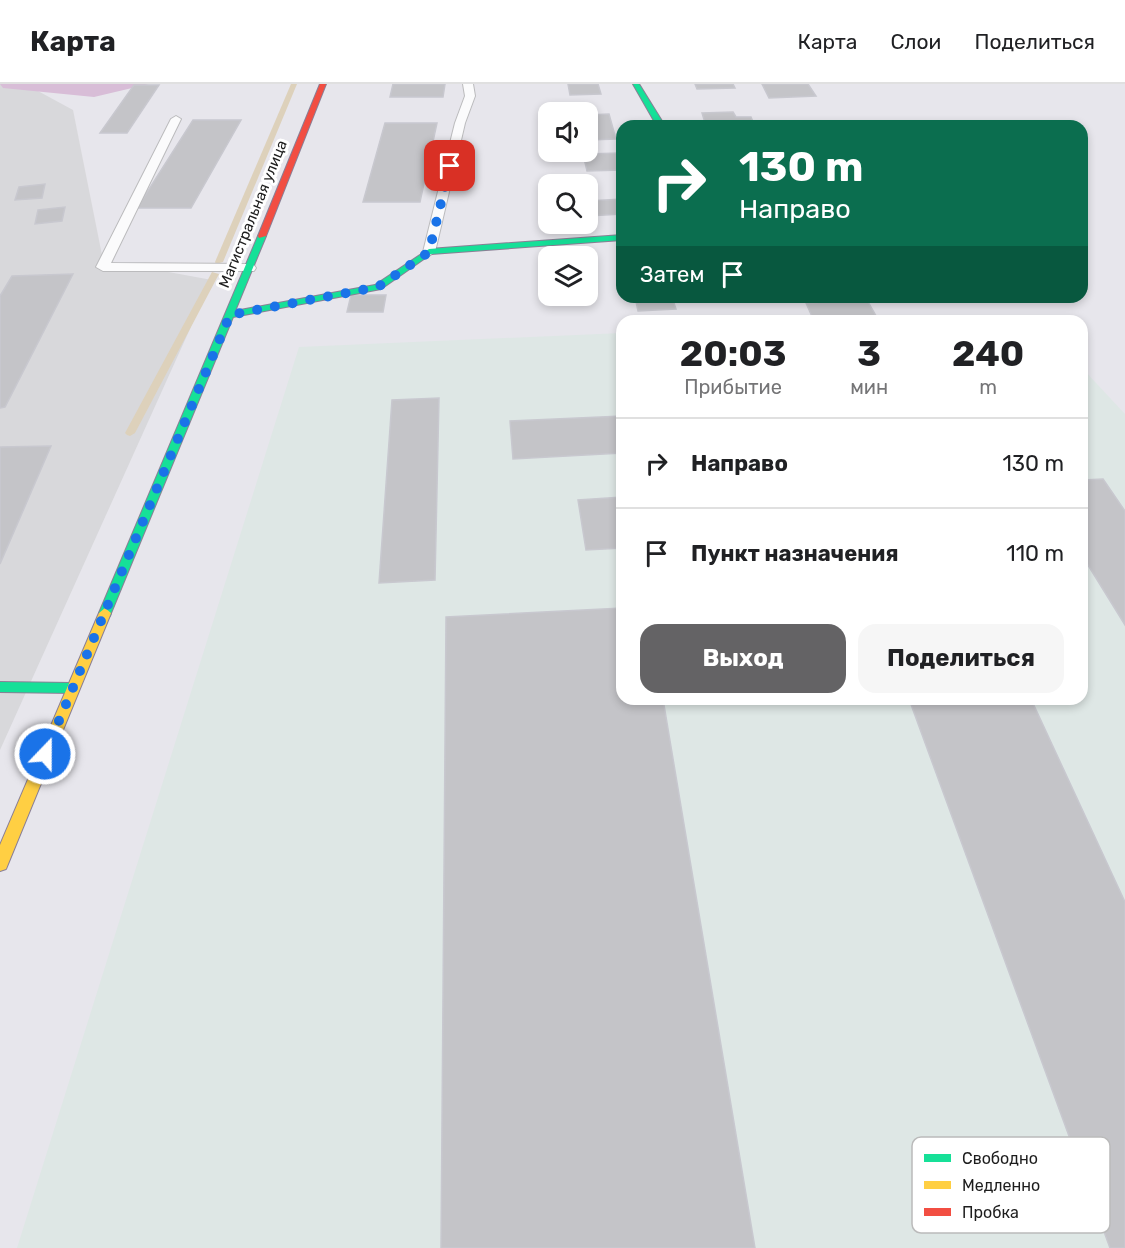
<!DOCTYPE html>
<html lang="ru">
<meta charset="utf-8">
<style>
:root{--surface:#fff;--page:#f6f6f6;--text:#202124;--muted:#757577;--line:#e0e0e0;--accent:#646365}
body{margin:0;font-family:Rubik,sans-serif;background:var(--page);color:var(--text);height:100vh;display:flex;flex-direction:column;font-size:22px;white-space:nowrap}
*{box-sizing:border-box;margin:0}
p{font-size:20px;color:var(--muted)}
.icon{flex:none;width:33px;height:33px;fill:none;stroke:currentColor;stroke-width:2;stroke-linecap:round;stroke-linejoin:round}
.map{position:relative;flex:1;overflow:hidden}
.details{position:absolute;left:616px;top:231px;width:472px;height:390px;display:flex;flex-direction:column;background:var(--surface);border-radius:18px;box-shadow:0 3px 9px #0003}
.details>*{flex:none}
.banner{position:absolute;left:616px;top:36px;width:472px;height:183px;border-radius:18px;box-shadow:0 3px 9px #0003;background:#0b6e4f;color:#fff;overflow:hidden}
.tools{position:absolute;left:538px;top:18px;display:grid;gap:12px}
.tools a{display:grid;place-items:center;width:60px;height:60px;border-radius:12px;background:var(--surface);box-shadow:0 3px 9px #0003;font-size:30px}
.pin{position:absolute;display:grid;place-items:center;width:51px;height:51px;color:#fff;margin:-26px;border-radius:12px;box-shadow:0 3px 9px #0006}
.me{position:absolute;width:66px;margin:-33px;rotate:22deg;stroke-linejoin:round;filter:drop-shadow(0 0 4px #0008)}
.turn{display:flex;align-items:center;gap:21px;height:126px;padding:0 24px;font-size:27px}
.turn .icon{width:78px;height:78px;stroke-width:2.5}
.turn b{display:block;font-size:42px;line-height:51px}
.then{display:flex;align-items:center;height:57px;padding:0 24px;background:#0003;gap:12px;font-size:22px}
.eta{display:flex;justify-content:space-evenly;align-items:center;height:102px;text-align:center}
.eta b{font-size:36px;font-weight:700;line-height:42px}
.action{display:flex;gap:12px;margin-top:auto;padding:12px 24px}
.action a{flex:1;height:69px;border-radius:18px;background:var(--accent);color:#fff;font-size:24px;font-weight:700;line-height:69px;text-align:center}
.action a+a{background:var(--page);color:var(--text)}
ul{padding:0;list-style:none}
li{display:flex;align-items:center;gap:18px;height:90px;padding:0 24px;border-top:2px solid var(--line)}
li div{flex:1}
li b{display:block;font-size:22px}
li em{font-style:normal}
header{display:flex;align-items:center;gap:36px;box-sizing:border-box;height:84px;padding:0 30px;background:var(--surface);border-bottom:2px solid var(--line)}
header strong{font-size:28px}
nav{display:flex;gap:33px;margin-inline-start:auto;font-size:21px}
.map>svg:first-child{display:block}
.residential{fill:#d8d8db}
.industrial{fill:#dee7e5}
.forest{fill:#d8bdd7}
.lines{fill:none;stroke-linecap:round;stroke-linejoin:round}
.stream{fill:#ddd1bb;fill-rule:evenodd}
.building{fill:#c4c4c8;stroke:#c8c8cf;stroke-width:1.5}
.lane-casing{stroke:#bbbbbd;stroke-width:2}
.fast-casing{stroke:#8a7f95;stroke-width:2}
.slow-casing{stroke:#8a7f95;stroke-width:2}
.jam-casing{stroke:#8a7f95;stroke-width:2}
.lane{fill:#fbfbfc;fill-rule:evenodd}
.fast{fill:#16e098;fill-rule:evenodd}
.slow{fill:#ffcf43;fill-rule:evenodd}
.jam{fill:#f24e42;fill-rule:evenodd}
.route{stroke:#1a73e8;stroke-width:10;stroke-dasharray:0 18}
.labels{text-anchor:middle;stroke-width:6;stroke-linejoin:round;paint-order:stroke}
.far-street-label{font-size:15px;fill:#1d1d1d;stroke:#fff}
.key{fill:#fff;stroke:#bbb;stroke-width:1.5}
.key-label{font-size:16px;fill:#1d1d1d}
</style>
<header>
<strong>Карта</strong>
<nav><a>Карта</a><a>Слои</a><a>Поделиться</a></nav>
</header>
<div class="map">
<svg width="1125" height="1164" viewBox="0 0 1125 1164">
<rect width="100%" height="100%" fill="#e7e6ec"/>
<path class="residential" d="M 0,0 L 25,0 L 73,26 L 103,176 L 212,196 L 0,666 Z"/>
<path class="industrial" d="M 622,249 L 622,615 L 1083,615 L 1083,285 L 1125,330 L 1125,1164 L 17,1164 L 299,263 Z"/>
<path class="forest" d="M 0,0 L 149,0 L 94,13 L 3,4 Z"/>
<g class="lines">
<g class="stream">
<path d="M 291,0 L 297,0 L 223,178 L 216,180 L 215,178 Z"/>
<path d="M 212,188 L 219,190 L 135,349 L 130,352 L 127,351 L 125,349 Z"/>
</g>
</g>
<g class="building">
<path d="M 393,0 L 445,0 L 443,13 L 390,13 Z"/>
<path d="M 568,0 L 598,0 L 601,10 L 570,11 Z"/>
<path d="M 695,0 L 733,0 L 735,4 L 697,5 Z"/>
<path d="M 762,0 L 808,0 L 816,12 L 769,14 Z"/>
<path d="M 134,1 L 159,1 L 127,49 L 100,49 Z"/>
<path d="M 733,28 L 736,33 L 751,33 L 753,38 L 742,38 L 743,42 L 706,42 L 702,29 Z"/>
<path d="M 609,30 L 616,55 L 588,56 L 588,31 Z"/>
<path d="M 193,36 L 241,36 L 191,124 L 137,124 Z"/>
<path d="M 385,39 L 437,39 L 420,118 L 363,118 Z"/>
<path d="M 622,69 L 622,86 L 587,87 L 583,70 Z"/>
<path d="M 45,100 L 42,114 L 15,116 L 19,103 Z"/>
<path d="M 622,115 L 622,130 L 588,132 L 588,117 Z"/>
<path d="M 65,123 L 62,137 L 35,140 L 38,126 Z"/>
<path d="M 73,190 L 5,323 L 0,324 L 0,212 L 12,192 Z"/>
<path d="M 351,211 L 386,211 L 383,228 L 347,228 Z"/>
<path d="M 635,213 L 672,213 L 676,225 L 638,227 Z"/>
<path d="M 867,216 L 879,237 L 814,237 L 806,219 Z"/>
<path d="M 439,314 L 435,496 L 379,499 L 392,316 Z"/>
<path d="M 622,332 L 622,369 L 513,375 L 510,337 Z"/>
<path d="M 51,362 L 0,480 L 0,363 Z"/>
<path d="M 1103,395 L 1125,427 L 1125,541 L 1083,473 L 1083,396 Z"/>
<path d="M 622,413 L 622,464 L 586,466 L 578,416 Z"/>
<path d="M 622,524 L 622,615 L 663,615 L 755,1164 L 441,1164 L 446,533 Z"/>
<path d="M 909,615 L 1031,615 L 1125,818 L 1125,1164 L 1110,1164 Z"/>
</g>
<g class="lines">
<defs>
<g id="lane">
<path d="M 463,0 L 473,0 L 475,12 L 465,39 L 435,168 L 429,172 L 423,168 L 455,39 L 465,12 Z"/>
<path d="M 176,32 L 181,35 L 111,179 L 249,180 L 254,181 L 256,184 L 254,187 L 103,187 L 96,183 L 171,35 Z"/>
</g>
<g id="fast">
<path d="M 633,0 L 639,0 L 665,42 L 657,42 Z"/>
<path d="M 262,149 L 266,152 L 235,227 L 375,201 L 429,165 L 622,151 L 622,156 L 431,170 L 381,205 L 233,233 L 111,529 L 110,532 L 100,532 L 99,529 L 258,152 Z"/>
<path d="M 0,598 L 72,599 L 77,600 L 79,604 L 77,608 L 72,609 L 0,608 Z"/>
</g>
<path id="slow" d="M 105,524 L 111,529 L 8,780 L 6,785 L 0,787 L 0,761 L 99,529 Z"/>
<path id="jam" d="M 320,0 L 326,0 L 266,152 L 259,154 L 258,152 Z"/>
</defs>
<use href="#lane" class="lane-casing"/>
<use href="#fast" class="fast-casing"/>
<use href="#slow" class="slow-casing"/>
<use href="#jam" class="jam-casing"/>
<use href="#lane" class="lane"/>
<use href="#fast" class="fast"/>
<use href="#slow" class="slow"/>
<use href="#jam" class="jam"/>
</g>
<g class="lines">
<path class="route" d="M 45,670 L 230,231 L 378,203 L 429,168 L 450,82"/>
</g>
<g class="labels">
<g class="far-street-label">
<text transform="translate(253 130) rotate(-68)" y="5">Магистральная улица</text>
</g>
</g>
<rect x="912" y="1053" width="198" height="96" rx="9" class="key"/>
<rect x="924" y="1070" width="27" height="8" fill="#16e098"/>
<rect x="924" y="1097" width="27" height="8" fill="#ffcf43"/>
<rect x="924" y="1124" width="27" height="8" fill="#f24e42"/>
<g class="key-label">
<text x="962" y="1080">Свободно</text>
<text x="962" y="1107">Медленно</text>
<text x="962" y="1134">Пробка</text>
</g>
</svg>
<div class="tools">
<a><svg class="icon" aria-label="sound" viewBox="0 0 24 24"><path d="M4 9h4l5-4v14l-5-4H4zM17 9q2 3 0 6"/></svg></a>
<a><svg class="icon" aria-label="search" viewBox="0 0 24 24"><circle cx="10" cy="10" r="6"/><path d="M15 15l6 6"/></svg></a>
<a><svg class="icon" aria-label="layers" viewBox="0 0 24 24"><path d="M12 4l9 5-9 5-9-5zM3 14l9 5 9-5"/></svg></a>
</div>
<div class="pin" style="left:450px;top:82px;background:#d93025"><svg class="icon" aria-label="arrive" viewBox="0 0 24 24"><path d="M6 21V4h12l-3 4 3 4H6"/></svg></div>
<svg class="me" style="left:45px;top:670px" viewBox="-20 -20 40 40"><circle r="17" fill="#1a73e8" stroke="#fff" stroke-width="3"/><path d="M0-11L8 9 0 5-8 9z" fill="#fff"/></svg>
<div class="banner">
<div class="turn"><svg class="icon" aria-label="right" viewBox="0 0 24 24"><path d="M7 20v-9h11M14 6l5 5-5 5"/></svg><div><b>130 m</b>Направо</div></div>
<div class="then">Затем<svg class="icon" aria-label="arrive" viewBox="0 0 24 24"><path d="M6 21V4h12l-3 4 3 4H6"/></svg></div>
</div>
<section class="details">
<div class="eta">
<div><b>20:03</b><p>Прибытие</p></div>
<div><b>3</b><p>мин</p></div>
<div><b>240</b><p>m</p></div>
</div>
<ul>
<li><svg class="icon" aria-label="right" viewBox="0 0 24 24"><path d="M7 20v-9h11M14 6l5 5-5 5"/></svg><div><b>Направо</b></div><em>130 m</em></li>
<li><svg class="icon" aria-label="arrive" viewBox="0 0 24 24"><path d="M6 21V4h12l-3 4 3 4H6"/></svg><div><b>Пункт назначения</b></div><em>110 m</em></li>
</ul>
<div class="action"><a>Выход</a><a>Поделиться</a></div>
</section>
</div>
